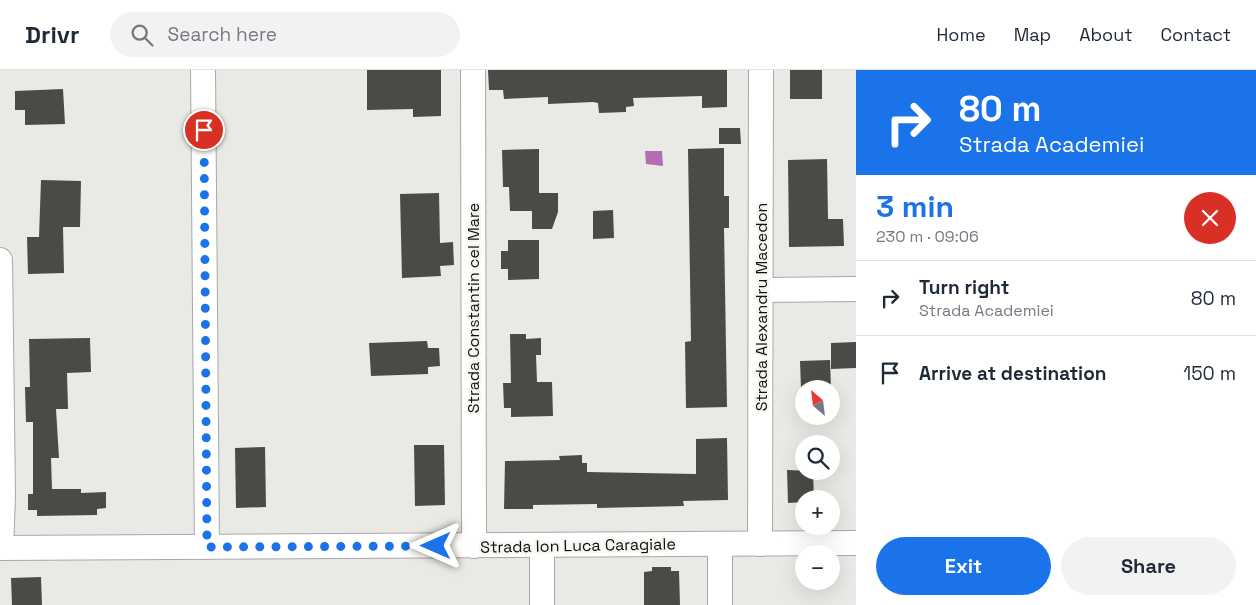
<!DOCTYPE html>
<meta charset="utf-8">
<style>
:root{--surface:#fff;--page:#f2f2f3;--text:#1f2937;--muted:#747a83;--line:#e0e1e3;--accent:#1a73e8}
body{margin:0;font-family:"Space Grotesk",sans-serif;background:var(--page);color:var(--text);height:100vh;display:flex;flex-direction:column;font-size:19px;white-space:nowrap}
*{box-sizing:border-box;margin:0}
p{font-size:16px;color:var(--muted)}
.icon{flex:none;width:28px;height:28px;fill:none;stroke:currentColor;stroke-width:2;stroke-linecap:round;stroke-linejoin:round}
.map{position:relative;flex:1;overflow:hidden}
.side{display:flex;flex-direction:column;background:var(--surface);width:400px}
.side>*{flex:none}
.guide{background:#1a73e8;color:#fff;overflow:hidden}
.needle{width:32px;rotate:332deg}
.tools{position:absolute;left:795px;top:310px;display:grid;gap:10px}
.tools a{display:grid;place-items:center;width:45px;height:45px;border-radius:50%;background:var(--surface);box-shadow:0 5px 20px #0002;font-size:25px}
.pin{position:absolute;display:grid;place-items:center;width:42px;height:42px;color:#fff;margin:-21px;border:2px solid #fff;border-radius:50%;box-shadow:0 1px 5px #0007}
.me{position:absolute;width:55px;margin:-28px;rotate:270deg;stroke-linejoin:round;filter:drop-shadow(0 0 4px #0008)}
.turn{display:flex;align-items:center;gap:18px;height:105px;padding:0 20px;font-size:22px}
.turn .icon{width:65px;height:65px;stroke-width:2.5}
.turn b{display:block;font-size:35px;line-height:42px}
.round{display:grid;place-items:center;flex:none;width:52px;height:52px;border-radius:26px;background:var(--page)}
.head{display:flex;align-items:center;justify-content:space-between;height:85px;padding:0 20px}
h1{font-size:30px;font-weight:600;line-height:38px;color:var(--accent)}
.cta{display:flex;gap:10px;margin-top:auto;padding:10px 20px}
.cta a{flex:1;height:58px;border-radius:30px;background:var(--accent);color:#fff;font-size:20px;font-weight:600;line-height:58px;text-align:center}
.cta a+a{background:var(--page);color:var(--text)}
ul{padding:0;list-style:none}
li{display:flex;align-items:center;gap:15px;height:75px;padding:0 20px;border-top:1px solid var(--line)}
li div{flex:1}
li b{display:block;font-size:19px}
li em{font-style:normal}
header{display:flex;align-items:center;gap:30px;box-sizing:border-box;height:70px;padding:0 25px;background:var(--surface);border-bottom:1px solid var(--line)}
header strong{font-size:24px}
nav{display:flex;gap:28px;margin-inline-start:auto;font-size:18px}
.search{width:350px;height:45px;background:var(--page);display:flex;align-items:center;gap:12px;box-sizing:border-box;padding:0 18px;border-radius:28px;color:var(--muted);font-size:19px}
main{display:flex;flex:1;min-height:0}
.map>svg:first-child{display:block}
.water{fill:#b46db3}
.building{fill:#4a4a47}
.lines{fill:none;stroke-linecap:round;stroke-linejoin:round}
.minor-casing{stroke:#a8a8a4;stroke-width:26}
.minor{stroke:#fff;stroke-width:24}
.route{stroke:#1a73e8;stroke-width:9;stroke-dasharray:0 16.2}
.labels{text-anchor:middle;stroke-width:5;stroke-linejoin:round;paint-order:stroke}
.street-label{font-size:16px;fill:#0f0f0e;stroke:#f6f7f2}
</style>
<header>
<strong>Drivr</strong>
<div class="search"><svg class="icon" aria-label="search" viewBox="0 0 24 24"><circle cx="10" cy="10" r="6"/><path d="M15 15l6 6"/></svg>Search here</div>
<nav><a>Home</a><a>Map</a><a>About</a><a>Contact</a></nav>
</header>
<main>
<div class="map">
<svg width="856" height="535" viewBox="0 0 856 535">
<rect width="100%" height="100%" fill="#e9e9e5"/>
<path class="water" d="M 645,81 L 662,81 L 663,96 L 646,94 Z"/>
<g class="building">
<path d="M 367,0 L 441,0 L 441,46 L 413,47 L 413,39 L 367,40 Z"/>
<path d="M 488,0 L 727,0 L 727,37 L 702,38 L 702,26 L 633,28 L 634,36 L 626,37 L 626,42 L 599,43 L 598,33 L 593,32 L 548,34 L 548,27 L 504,29 L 503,20 L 489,20 Z"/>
<rect x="790" y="0" width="32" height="29"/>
<path d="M 63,19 L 65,54 L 25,55 L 25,40 L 15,40 L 15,21 Z"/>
<path d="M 719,58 L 740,58 L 741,74 L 719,74 Z"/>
<path d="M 724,78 L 724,126 L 729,126 L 729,158 L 724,158 L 727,337 L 686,338 L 685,272 L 691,271 L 688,79 Z"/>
<path d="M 539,79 L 539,123 L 558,123 L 558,142 L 552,159 L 532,159 L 532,141 L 510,141 L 509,117 L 503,117 L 502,80 Z"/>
<path d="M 827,89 L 828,149 L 843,149 L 844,176 L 789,177 L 788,90 Z"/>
<path d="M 41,110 L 81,111 L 80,157 L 63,157 L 64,203 L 28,204 L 27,167 L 39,167 Z"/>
<path d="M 439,123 L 440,173 L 453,172 L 454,195 L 440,196 L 441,206 L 402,208 L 400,124 Z"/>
<path d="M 613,140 L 614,168 L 593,169 L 593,141 Z"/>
<path d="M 508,170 L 539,170 L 539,209 L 508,210 L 508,199 L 501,199 L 501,181 L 508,181 Z"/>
<path d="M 510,264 L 526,264 L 526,269 L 541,268 L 541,285 L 536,285 L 537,312 L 552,312 L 553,346 L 511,347 L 511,338 L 504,338 L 503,313 L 511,313 Z"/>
<path d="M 90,268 L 91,302 L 67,303 L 68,339 L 56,339 L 59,388 L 51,388 L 52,419 L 81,419 L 81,423 L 106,422 L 106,438 L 97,439 L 97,445 L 37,446 L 37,440 L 28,440 L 28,424 L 33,424 L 33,352 L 26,352 L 25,317 L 30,317 L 29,269 Z"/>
<path d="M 427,271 L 428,278 L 439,278 L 440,296 L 428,297 L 428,304 L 371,306 L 369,273 Z"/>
<path d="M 856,272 L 856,298 L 831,299 L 831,273 Z"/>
<path d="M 830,290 L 831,319 L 801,319 L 800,291 Z"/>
<path d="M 727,368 L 728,430 L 683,431 L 684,436 L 597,438 L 597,434 L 533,435 L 533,439 L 504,439 L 505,391 L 560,390 L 559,386 L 582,385 L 582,393 L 587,393 L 587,402 L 696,404 L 696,369 Z"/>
<path d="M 414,375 L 444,375 L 445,435 L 415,436 Z"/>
<path d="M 265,377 L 266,437 L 236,438 L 235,378 Z"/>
<path d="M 787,400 L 813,401 L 814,429 L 804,429 L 804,432 L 788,433 Z"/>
<path d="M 652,497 L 671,497 L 671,501 L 679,501 L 680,535 L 644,535 L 644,502 L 652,501 Z"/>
<path d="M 41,507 L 42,535 L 12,535 L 11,508 Z"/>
</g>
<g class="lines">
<defs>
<g id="minor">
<path d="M 203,0 L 207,477"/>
<path d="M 473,0 L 474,476"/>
<path d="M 0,190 L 3,426 L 1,478"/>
<path d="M 761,220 L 856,219"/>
<path d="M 760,474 L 761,0"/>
<path d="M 542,475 L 542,535"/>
<path d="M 0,478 L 856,473"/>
<path d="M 720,535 L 720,474"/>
</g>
</defs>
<use href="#minor" class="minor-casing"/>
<use href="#minor" class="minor"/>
</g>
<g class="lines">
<path class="route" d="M 204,60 L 207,477 L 436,476"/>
</g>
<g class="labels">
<g class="street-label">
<text transform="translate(761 237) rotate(-90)" y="6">Strada Alexandru Macedon</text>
<text transform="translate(473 238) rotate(-90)" y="6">Strada Constantin cel Mare</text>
<text transform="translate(578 475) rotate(-1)" y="6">Strada Ion Luca Caragiale</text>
</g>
</g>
</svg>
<div class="tools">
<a><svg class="needle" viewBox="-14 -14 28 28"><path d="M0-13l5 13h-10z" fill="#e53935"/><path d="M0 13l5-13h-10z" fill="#747a83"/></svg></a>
<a><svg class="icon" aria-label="search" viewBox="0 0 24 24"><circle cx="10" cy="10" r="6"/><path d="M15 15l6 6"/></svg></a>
<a>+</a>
<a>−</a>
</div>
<div class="pin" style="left:204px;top:60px;background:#d93025"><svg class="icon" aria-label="arrive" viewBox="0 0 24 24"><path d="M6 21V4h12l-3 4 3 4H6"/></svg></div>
<svg class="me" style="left:436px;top:476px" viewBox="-20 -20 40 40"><path d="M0-17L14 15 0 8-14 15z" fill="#1a73e8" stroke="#fff" stroke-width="4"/></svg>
</div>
<section class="side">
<div class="guide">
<div class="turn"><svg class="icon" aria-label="right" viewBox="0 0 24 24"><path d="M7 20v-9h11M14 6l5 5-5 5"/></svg><div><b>80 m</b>Strada Academiei</div></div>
</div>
<div class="head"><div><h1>3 min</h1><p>230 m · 09:06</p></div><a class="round" style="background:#d93025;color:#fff"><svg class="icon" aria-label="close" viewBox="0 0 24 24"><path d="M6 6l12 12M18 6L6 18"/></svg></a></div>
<ul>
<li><svg class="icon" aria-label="right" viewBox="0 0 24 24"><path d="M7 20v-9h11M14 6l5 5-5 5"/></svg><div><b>Turn right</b><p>Strada Academiei</p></div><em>80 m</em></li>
<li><svg class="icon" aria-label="arrive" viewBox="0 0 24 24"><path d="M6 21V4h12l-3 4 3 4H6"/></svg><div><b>Arrive at destination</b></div><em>150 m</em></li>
</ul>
<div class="cta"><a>Exit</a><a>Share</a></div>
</section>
</main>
